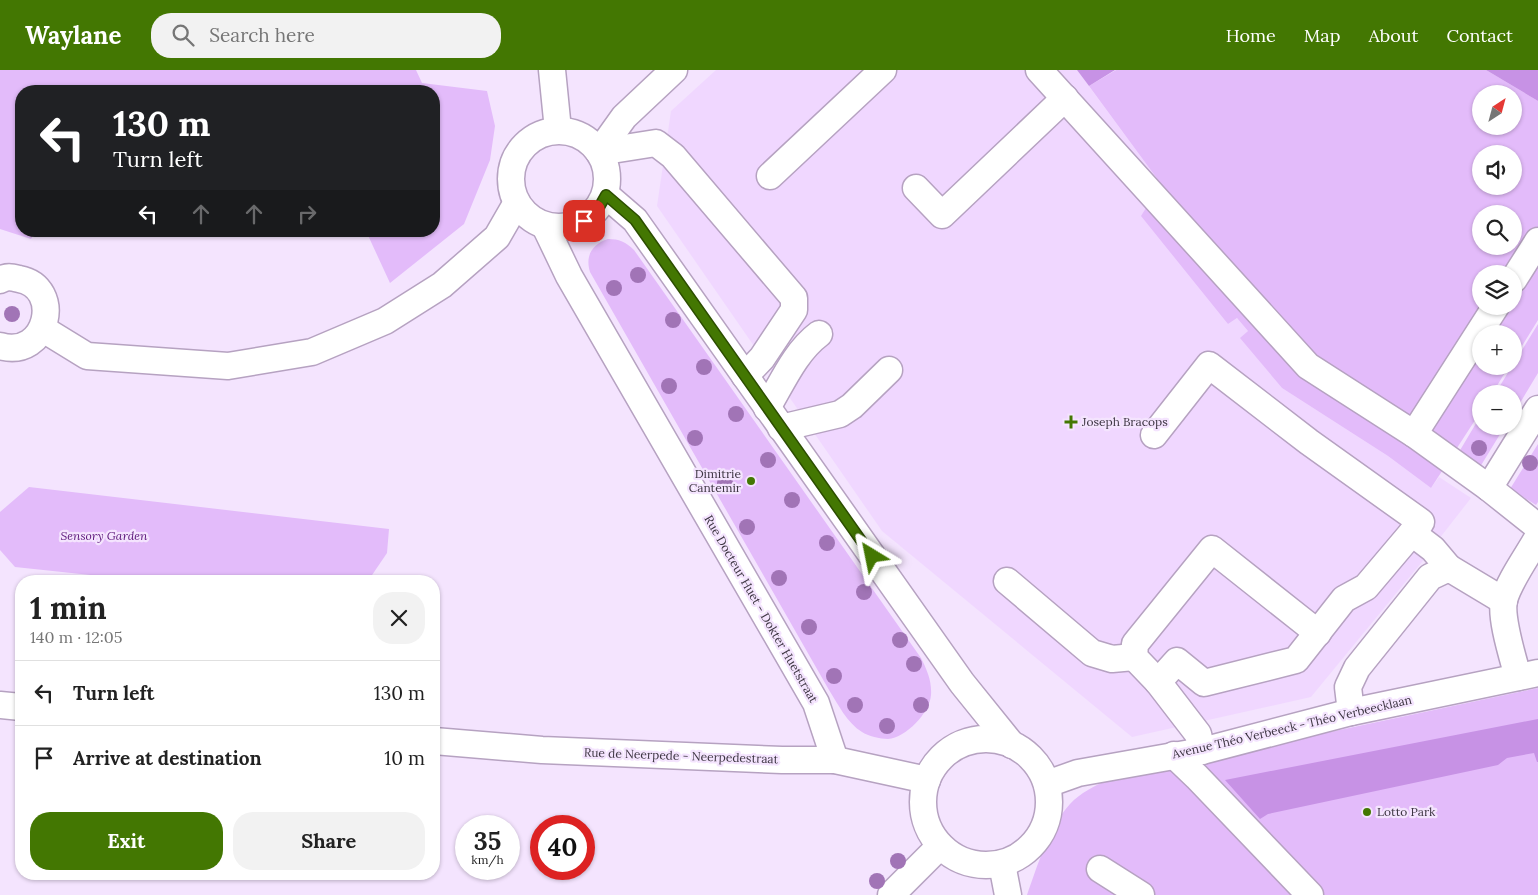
<!DOCTYPE html>
<meta charset="utf-8">
<style>
:root{--surface:#fff;--page:#f2f2f2;--text:#222;--muted:#767676;--line:#e0e0e0;--accent:#437702}
body{margin:0;font-family:Lora,serif;background:var(--page);color:var(--text);height:100vh;display:flex;flex-direction:column;font-size:19px;white-space:nowrap}
*{box-sizing:border-box;margin:0}
p{font-size:16px;color:var(--muted)}
.icon{flex:none;width:28px;height:28px;fill:none;stroke:currentColor;stroke-width:2;stroke-linecap:round;stroke-linejoin:round}
.map{position:relative;flex:1;overflow:hidden}
.side{position:absolute;left:15px;top:505px;width:425px;height:305px;display:flex;flex-direction:column;background:var(--surface);border-radius:20px;box-shadow:0 1px 4px #0004}
.side>*{flex:none}
.guide{position:absolute;left:15px;top:15px;width:425px;height:152px;border-radius:20px;box-shadow:0 1px 4px #0004;background:#202124;color:#fff;overflow:hidden}
.needle{width:32px;rotate:36deg}
.buttons{position:absolute;left:1472px;top:15px;display:grid;gap:10px}
.buttons a{display:grid;place-items:center;width:50px;height:50px;border-radius:50%;background:var(--surface);box-shadow:0 1px 4px #0004;font-size:25px}
.speed{position:absolute;left:455px;top:745px;display:flex;gap:10px;font-size:25px;font-weight:700;text-align:center}
.speed>*{display:grid;place-content:center;width:65px;height:65px;border-radius:50%;background:var(--surface);box-shadow:0 1px 4px #0004;line-height:1}
.speed small{font-size:12px;font-weight:400}
.speed .limit{border:8px solid #d22;background:#fff;color:#111}
.pin{position:absolute;display:grid;place-items:center;width:42px;height:42px;color:#fff;margin:-21px;border-radius:10px;box-shadow:0 2px 8px #0006}
.me{position:absolute;width:55px;margin:-28px;rotate:325deg;stroke-linejoin:round;filter:drop-shadow(0 0 4px #0008)}
.turn{display:flex;align-items:center;gap:18px;height:105px;padding:0 15px;font-size:22px}
.turn .icon{width:65px;height:65px;stroke-width:2.5}
.turn b{display:block;font-size:35px;line-height:42px}
.lanes{display:flex;align-items:center;height:48px;padding:0 15px;background:#0003;justify-content:center;gap:25px;direction:ltr}
.lanes .off{opacity:.35}
.round{display:grid;place-items:center;flex:none;width:52px;height:52px;border-radius:20px;background:var(--page)}
.head{display:flex;align-items:center;justify-content:space-between;height:85px;padding:0 15px}
h1{font-size:30px;font-weight:700;line-height:38px}
.cta{display:flex;gap:10px;margin-top:auto;padding:10px 15px}
.cta a{flex:1;height:58px;border-radius:20px;background:var(--accent);color:#fff;font-size:20px;font-weight:700;line-height:58px;text-align:center}
.cta a+a{background:var(--page);color:var(--text)}
ul{padding:0;list-style:none}
li{display:flex;align-items:center;gap:15px;height:65px;padding:0 15px;border-top:1px solid var(--line)}
li div{flex:1}
li b{display:block;font-size:19px}
li em{font-style:normal}
header{display:flex;align-items:center;gap:30px;box-sizing:border-box;height:70px;padding:0 25px;background:var(--accent);color:#fff}
header strong{font-size:24px}
nav{display:flex;gap:28px;margin-inline-start:auto;font-size:18px}
.search{width:350px;height:45px;background:var(--page);display:flex;align-items:center;gap:12px;box-sizing:border-box;padding:0 18px;border-radius:20px;color:var(--muted);font-size:19px}
.map>svg:first-child{display:block}
.built{fill:#f0d7ff}
.green{fill:#e3bbfa;fill-rule:evenodd}
.forest{fill:#c792e5}
.lines{fill:none;stroke-linecap:round;stroke-linejoin:round}
.minor-casing{stroke:#b6a2c1;stroke-width:29}
.minor{stroke:#fff;stroke-width:26}
.tree{fill:#a174b6}
.route-casing{stroke:#2c4d01;stroke-width:12}
.route{stroke:#437702;stroke-width:9}
.poi-dot{fill:#437702;stroke:#f4e4fe;stroke-width:2}
.labels{text-anchor:middle;stroke-width:4.5;stroke-linejoin:round;paint-order:stroke}
.poi-label{font-size:12px;fill:#3d3542;stroke:#f4e4fe;text-anchor:start}
.park-label{font-size:12px;font-style:italic;fill:#5d187b;stroke:#f4e4fe}
.street-label{font-size:12px;fill:#3d3542;stroke:#f4e4fe}
</style>
<header>
<strong>Waylane</strong>
<div class="search"><svg class="icon" aria-label="search" viewBox="0 0 24 24"><circle cx="10" cy="10" r="6"/><path d="M15 15l6 6"/></svg>Search here</div>
<nav><a>Home</a><a>Map</a><a>About</a><a>Contact</a></nav>
</header>
<div class="map">
<svg width="1538" height="825" viewBox="0 0 1538 825">
<rect width="100%" height="100%" fill="#f4e4fe"/>
<path class="built" d="M 716,0 L 1077,0 L 1161,114 L 1228,254 L 1237,248 L 1248,261 L 1241,268 L 1282,318 L 1388,386 L 1431,418 L 1439,407 L 1471,428 L 1439,469 L 1440,470 L 1311,627 L 1132,667 L 882,461 L 657,136 L 671,41 Z"/>
<g class="green">
<path d="M 0,0 L 416,0 L 422,13 L 487,21 L 495,56 L 490,90 L 464,154 L 390,213 L 366,161 L 434,161 L 434,21 L 21,21 L 21,161 L 36,161 L 31,169 L 0,159 Z"/>
<path d="M 1116,0 L 1486,0 L 1538,31 L 1538,250 L 1514,289 L 1514,264 L 1481,264 L 1481,296 L 1509,296 L 1492,324 L 1481,324 L 1481,341 L 1431,418 L 1388,386 L 1282,318 L 1240,268 L 1248,261 L 1237,248 L 1228,254 L 1141,146 L 1161,114 L 1089,16 ZM 1481,24 L 1514,24 L 1514,56 L 1481,56 ZM 1481,84 L 1514,84 L 1514,116 L 1481,116 ZM 1481,144 L 1514,144 L 1514,176 L 1481,176 ZM 1481,204 L 1514,204 L 1514,236 L 1481,236 Z"/>
<path d="M 608,169 C 619,169 626,172 634,180 L 921,588 C 927,600 932,611 931,625 C 930,642 906,668 888,669 C 880,669 868,666 862,662 C 847,653 838,634 829,620 L 590,202 C 585,186 592,174 608,169 Z"/>
<path d="M 1538,254 L 1538,303 L 1514,343 L 1514,324 L 1495,324 L 1512,296 L 1514,296 L 1514,293 Z"/>
<path d="M 1481,345 L 1481,356 L 1505,356 L 1480,397 L 1459,382 Z"/>
<path d="M 1538,374 L 1538,432 L 1536,435 L 1510,419 Z"/>
<path d="M 29,417 L 389,459 L 387,483 L 368,511 L 147,511 L 15,497 L 0,480 L 0,442 Z"/>
<path d="M 1538,618 L 1538,825 L 1027,825 C 1037,797 1049,757 1070,734 C 1080,723 1095,716 1109,709 Z"/>
</g>
<g class="forest">
<path d="M 1077,0 L 1115,0 L 1089,16 Z"/>
<path d="M 1486,0 L 1538,0 L 1538,31 Z"/>
<path d="M 1538,649 L 1538,692 L 1537,692 L 1534,683 L 1507,688 L 1498,695 L 1268,744 L 1260,749 L 1225,710 Z"/>
</g>
<g class="lines">
<defs>
<g id="minor">
<path d="M 552,0 L 558,60"/>
<path d="M 1039,0 L 1308,296 L 1414,364 L 1489,418 L 1538,457"/>
<circle cx="559" cy="109" r="48"/>
<path d="M 599,82 L 656,73 L 673,86 L 794,228 L 794,240 L 762,288 L 745,306"/>
<path d="M 599,82 L 624,47 L 674,0"/>
<path d="M 770,106 L 883,0"/>
<path d="M 916,118 L 942,145 L 1065,28"/>
<path d="M 606,125 L 635,150 L 962,613 L 1012,675"/>
<path d="M 545,156 L 569,206 L 816,633 L 835,690"/>
<path d="M 1514,209 L 1538,171"/>
<path d="M 0,210 C 7,206 11,207 19,209 C 64,217 48,290 0,276"/>
<path d="M 43,259 L 87,286 L 228,296 L 312,282 L 385,251 L 442,215 L 497,167 L 516,134"/>
<path d="M 767,338 C 782,313 795,282 819,264"/>
<path d="M 781,358 L 840,344 L 852,336 L 889,300"/>
<path d="M 1414,364 L 1496,236"/>
<path d="M 1154,365 L 1209,295 L 1309,372 L 1421,452 L 1366,517 L 1344,529 L 1296,590 L 1204,613 L 1177,591 L 1158,612"/>
<path d="M 1489,418 L 1538,339"/>
<path d="M 1412,463 L 1433,479 L 1449,498"/>
<path d="M 1007,511 L 1092,583 L 1112,589 L 1134,587"/>
<path d="M 1518,607 C 1513,588 1500,548 1504,530 C 1509,511 1528,485 1538,467"/>
<path d="M 0,635 L 21,637"/>
<path d="M 1351,642 L 1348,617 L 1357,598 L 1430,507 L 1449,498 L 1504,531"/>
<circle cx="986" cy="732" r="63"/>
<path d="M 434,671 L 542,680 L 782,690 L 835,690 L 927,710"/>
<path d="M 1202,681 L 1198,664 L 1158,612 L 1134,587 L 1135,574 L 1212,479 L 1318,563"/>
<path d="M 1174,685 L 1197,707 L 1310,825"/>
<path d="M 1047,714 L 1078,703 L 1202,681 L 1351,642 L 1538,603"/>
<path d="M 1002,794 L 1008,825"/>
<path d="M 1100,799 L 1141,825"/>
<path d="M 891,825 L 940,776"/>
</g>
</defs>
<use href="#minor" class="minor-casing"/>
<use href="#minor" class="minor"/>
</g>
<g class="tree">
<circle cx="638" cy="205" r="8"/>
<circle cx="614" cy="218" r="8"/>
<circle cx="12" cy="244" r="8"/>
<circle cx="673" cy="250" r="8"/>
<circle cx="704" cy="297" r="8"/>
<circle cx="669" cy="316" r="8"/>
<circle cx="736" cy="344" r="8"/>
<circle cx="695" cy="368" r="8"/>
<circle cx="1479" cy="378" r="8"/>
<circle cx="768" cy="390" r="8"/>
<circle cx="1530" cy="393" r="8"/>
<circle cx="725" cy="413" r="8"/>
<circle cx="792" cy="430" r="8"/>
<circle cx="747" cy="457" r="8"/>
<circle cx="827" cy="473" r="8"/>
<circle cx="779" cy="508" r="8"/>
<circle cx="864" cy="522" r="8"/>
<circle cx="809" cy="557" r="8"/>
<circle cx="900" cy="570" r="8"/>
<circle cx="914" cy="594" r="8"/>
<circle cx="834" cy="606" r="8"/>
<circle cx="855" cy="635" r="8"/>
<circle cx="921" cy="635" r="8"/>
<circle cx="887" cy="656" r="8"/>
<circle cx="898" cy="791" r="8"/>
<circle cx="877" cy="811" r="8"/>
</g>
<g class="lines">
<defs>
<path id="route" d="M 584,151 L 597,141 L 606,125 L 635,150 L 872,486"/>
</defs>
<use href="#route" class="route-casing"/>
<use href="#route" class="route"/>
</g>
<g class="poi-dot">
<path d="M1068.5 344.5h5v5h5v5h-5v5h-5v-5h-5v-5h5z"/>
<circle cx="751" cy="411" r="5"/>
<circle cx="1367" cy="742" r="5"/>
</g>
<g class="labels">
<g class="poi-label">
<text x="1082" y="356">Joseph Bracops</text>
<text x="741" y="408" text-anchor="end">Dimitrie<tspan x="741" dy="14">Cantemir</tspan></text>
<text x="1377" y="746">Lotto Park</text>
</g>
<g class="park-label">
<text x="104" y="470">Sensory Garden</text>
</g>
<g class="street-label">
<text transform="translate(761 539) rotate(60)" y="4">Rue Docteur Huet - Dokter Huetstraat</text>
<text transform="translate(1292 657) rotate(-13)" y="4">Avenue Théo Verbeeck - Théo Verbeecklaan</text>
<text transform="translate(681 686) rotate(2)" y="4">Rue de Neerpede - Neerpedestraat</text>
</g>
</g>
</svg>
<div class="buttons">
<a><svg class="needle" viewBox="-14 -14 28 28"><path d="M0-13l5 13h-10z" fill="#e53935"/><path d="M0 13l5-13h-10z" fill="#767676"/></svg></a>
<a><svg class="icon" aria-label="sound" viewBox="0 0 24 24"><path d="M4 9h4l5-4v14l-5-4H4zM17 9q2 3 0 6"/></svg></a>
<a><svg class="icon" aria-label="search" viewBox="0 0 24 24"><circle cx="10" cy="10" r="6"/><path d="M15 15l6 6"/></svg></a>
<a><svg class="icon" aria-label="layers" viewBox="0 0 24 24"><path d="M12 4l9 5-9 5-9-5zM3 14l9 5 9-5"/></svg></a>
<a>+</a>
<a>−</a>
</div>
<div class="speed"><div>35<small>km/h</small></div><div class="limit">40</div></div>
<div class="pin" style="left:584px;top:151px;background:#d93025"><svg class="icon" aria-label="arrive" viewBox="0 0 24 24"><path d="M6 21V4h12l-3 4 3 4H6"/></svg></div>
<svg class="me" style="left:872px;top:486px" viewBox="-20 -20 40 40"><path d="M0-17L14 15 0 8-14 15z" fill="#437702" stroke="#fff" stroke-width="4"/></svg>
<div class="guide">
<div class="turn"><svg class="icon" aria-label="left" viewBox="0 0 24 24"><path d="M17 20v-9H6M10 6l-5 5 5 5"/></svg><div><b>130 m</b>Turn left</div></div>
<div class="lanes"><svg class="icon" aria-label="left" viewBox="0 0 24 24"><path d="M17 20v-9H6M10 6l-5 5 5 5"/></svg><svg class="icon off" aria-label="ahead" viewBox="0 0 24 24"><path d="M12 20V5M6 11l6-6 6 6"/></svg><svg class="icon off" aria-label="ahead" viewBox="0 0 24 24"><path d="M12 20V5M6 11l6-6 6 6"/></svg><svg class="icon off" aria-label="right" viewBox="0 0 24 24"><path d="M7 20v-9h11M14 6l5 5-5 5"/></svg></div>
</div>
<section class="side">
<div class="head"><div><h1>1 min</h1><p>140 m · 12:05</p></div><a class="round"><svg class="icon" aria-label="close" viewBox="0 0 24 24"><path d="M6 6l12 12M18 6L6 18"/></svg></a></div>
<ul>
<li><svg class="icon" aria-label="left" viewBox="0 0 24 24"><path d="M17 20v-9H6M10 6l-5 5 5 5"/></svg><div><b>Turn left</b></div><em>130 m</em></li>
<li><svg class="icon" aria-label="arrive" viewBox="0 0 24 24"><path d="M6 21V4h12l-3 4 3 4H6"/></svg><div><b>Arrive at destination</b></div><em>10 m</em></li>
</ul>
<div class="cta"><a>Exit</a><a>Share</a></div>
</section>
</div>
